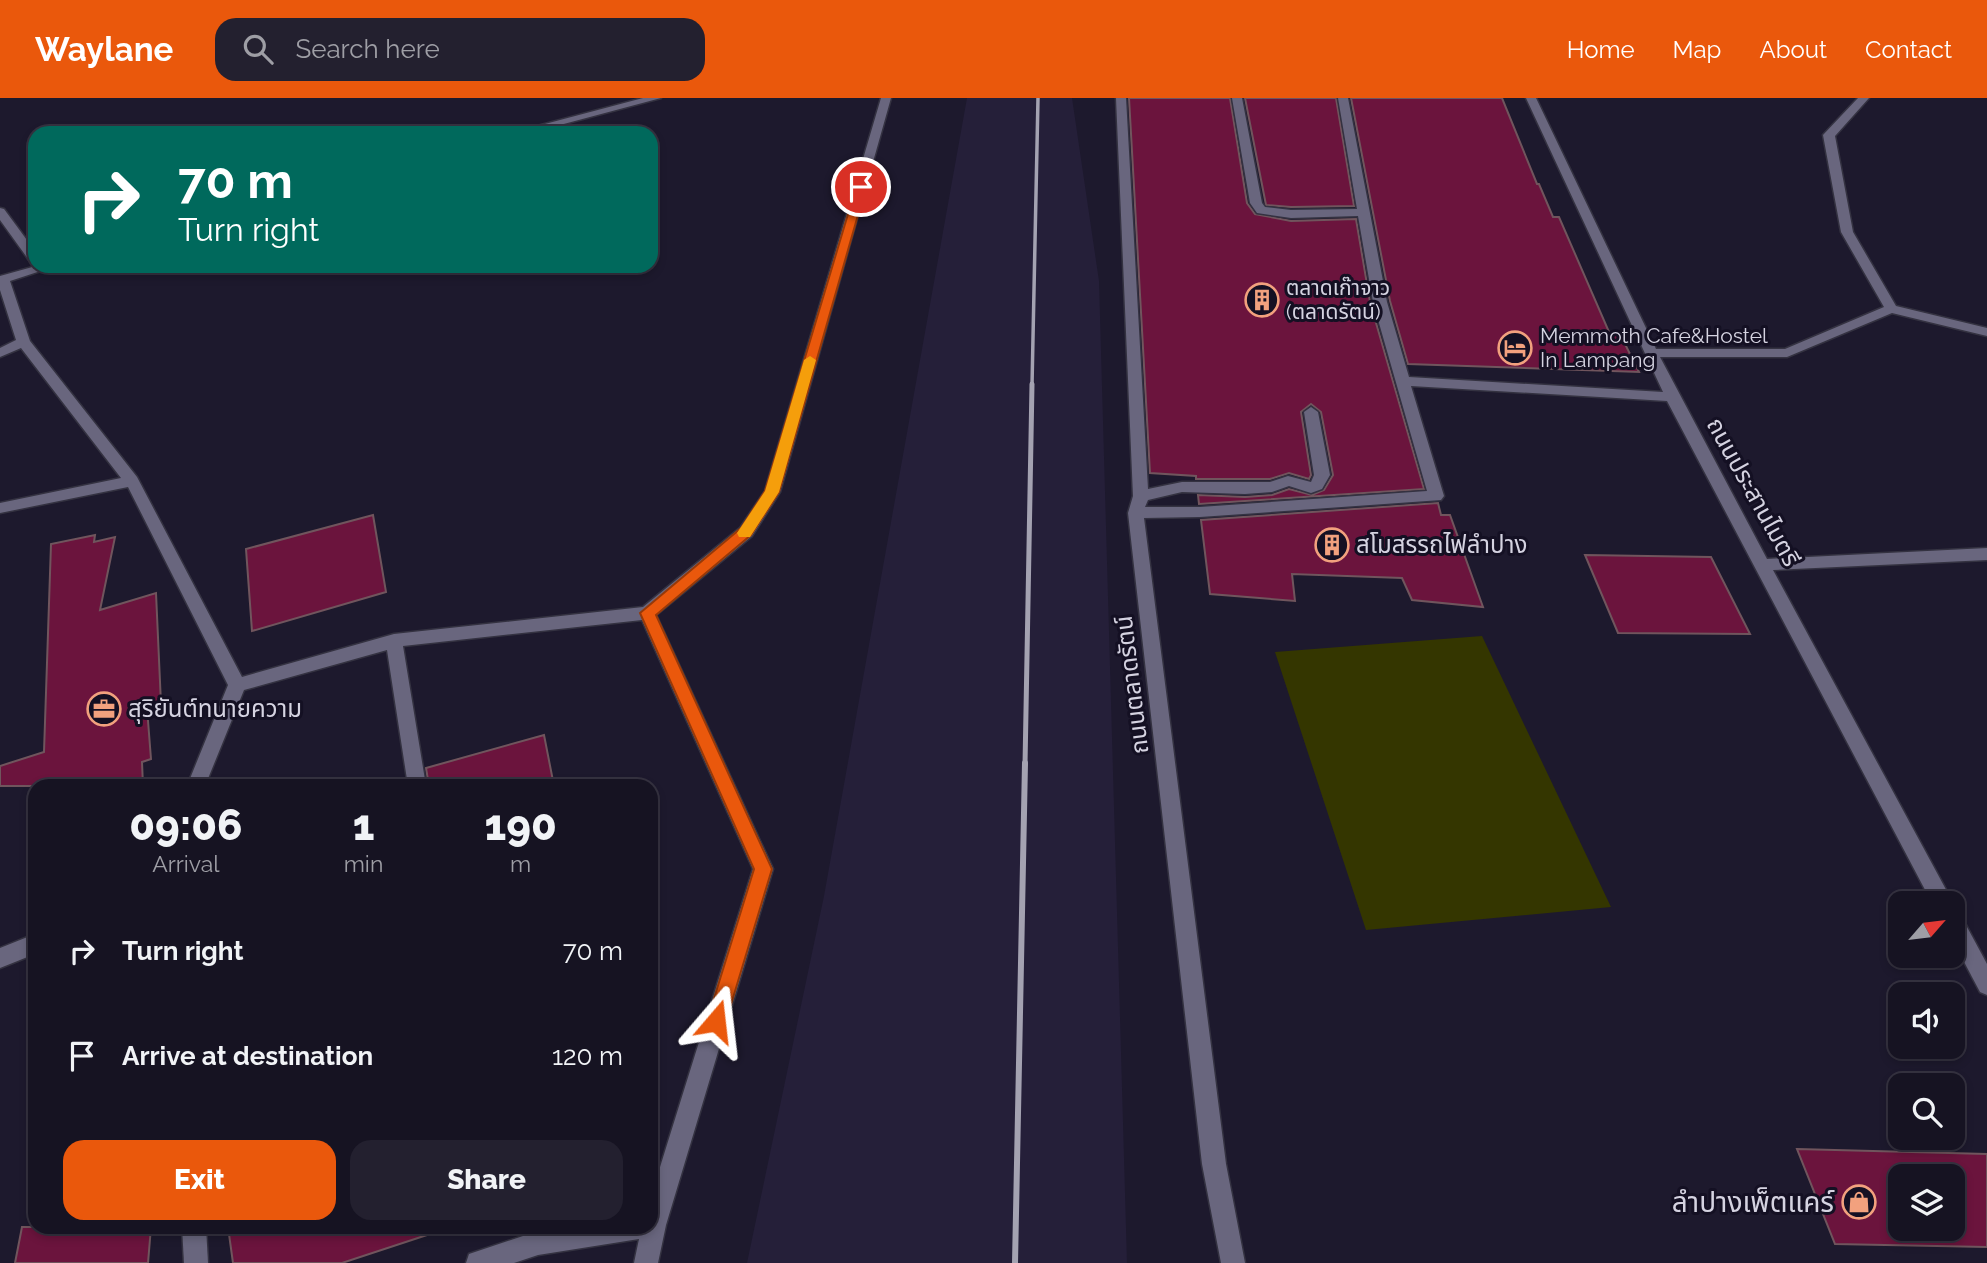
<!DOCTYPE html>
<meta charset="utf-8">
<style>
:root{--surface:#161322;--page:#23202f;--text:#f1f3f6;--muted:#9e9ea5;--line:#353240;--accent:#ea580c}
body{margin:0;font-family:Raleway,"Noto Sans Thai",sans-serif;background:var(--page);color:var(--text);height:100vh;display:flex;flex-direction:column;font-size:26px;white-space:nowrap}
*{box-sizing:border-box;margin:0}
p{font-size:23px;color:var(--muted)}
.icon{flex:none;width:38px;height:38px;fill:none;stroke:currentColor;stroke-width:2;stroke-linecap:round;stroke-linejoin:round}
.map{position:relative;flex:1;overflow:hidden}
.sheet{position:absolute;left:28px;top:681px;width:630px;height:455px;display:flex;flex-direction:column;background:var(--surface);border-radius:21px;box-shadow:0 4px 10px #0003,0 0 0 2px var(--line)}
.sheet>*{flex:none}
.hud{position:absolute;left:28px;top:28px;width:630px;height:147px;border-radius:21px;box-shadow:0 4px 10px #0003,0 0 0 2px var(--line);background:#00695c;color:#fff;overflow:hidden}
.needle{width:46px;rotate:62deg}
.buttons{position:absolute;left:1888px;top:793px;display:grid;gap:14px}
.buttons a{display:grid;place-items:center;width:77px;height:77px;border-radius:14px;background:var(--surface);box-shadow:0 4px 10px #0003,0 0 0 2px var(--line);font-size:35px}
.pin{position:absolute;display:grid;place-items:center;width:60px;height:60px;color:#fff;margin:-30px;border:4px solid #fff;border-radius:50%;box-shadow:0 2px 7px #0007}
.me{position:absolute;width:77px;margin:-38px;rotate:17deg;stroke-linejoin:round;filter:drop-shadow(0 0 5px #0008)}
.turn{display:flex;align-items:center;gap:24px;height:147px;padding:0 35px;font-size:32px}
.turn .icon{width:91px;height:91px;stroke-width:2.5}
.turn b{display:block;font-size:49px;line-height:60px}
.eta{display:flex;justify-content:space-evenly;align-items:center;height:119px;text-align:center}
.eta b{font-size:42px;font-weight:800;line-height:49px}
.button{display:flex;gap:14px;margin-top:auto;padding:14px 35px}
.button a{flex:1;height:80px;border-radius:21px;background:var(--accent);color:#fff;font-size:28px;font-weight:800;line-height:80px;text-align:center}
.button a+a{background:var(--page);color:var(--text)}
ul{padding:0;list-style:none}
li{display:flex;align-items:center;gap:21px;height:105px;padding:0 35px}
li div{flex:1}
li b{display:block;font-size:26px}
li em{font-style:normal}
header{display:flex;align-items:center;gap:42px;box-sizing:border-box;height:98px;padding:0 35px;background:var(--accent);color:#fff}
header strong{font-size:33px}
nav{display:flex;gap:38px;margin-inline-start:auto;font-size:24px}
.search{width:490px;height:63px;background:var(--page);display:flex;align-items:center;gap:18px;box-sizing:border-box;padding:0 24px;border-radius:21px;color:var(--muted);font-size:26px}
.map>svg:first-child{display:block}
.built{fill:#251f39}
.green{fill:#343600}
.building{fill:#6b143d;stroke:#70555d;stroke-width:2;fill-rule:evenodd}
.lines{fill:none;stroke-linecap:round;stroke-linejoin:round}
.minor-casing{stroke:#343241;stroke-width:3}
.minor{fill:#69667e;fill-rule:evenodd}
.rail-far2{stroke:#a4a2b1;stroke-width:3.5}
.rail-far1{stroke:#a4a2b1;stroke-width:5}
.rail{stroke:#a4a2b1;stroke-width:6}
.route{fill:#ea580c;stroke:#983908;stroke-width:2}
.slow{fill:#f59e0b}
.labels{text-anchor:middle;stroke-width:6;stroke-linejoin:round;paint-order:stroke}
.far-poi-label{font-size:21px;fill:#d5d3e1;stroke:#141023;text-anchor:start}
.street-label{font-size:24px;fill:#d5d3e1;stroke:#141023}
.poi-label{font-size:24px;fill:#d5d3e1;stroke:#141023;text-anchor:start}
.near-poi-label{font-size:28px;fill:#d5d3e1;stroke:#141023;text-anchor:end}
</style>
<header>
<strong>Waylane</strong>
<div class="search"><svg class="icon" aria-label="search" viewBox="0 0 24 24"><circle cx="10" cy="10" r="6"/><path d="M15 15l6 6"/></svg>Search here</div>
<nav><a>Home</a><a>Map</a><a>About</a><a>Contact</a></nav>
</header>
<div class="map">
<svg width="1987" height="1165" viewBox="0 0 1987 1165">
<rect width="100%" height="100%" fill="#1d192d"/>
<path class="built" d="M 967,0 L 1072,0 L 1099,183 L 1127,1165 L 747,1165 L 824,798 Z"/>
<path class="green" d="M 1482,538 L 1611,809 L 1366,832 L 1275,554 Z"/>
<g class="building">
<path d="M 1129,0 L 1230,0 L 1247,105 L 1255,116 L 1291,123 L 1356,121 L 1370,204 L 1424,391 L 1199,406 L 1198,397 L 1245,399 L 1272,397 L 1289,391 L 1312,397 L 1324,392 L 1333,377 L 1321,314 L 1311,306 L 1301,314 L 1311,377 L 1309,381 L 1289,375 L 1270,381 L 1196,381 L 1196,378 L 1150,375 Z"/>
<path d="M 1245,0 L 1336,0 L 1354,108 L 1291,109 L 1266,107 Z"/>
<path d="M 1351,0 L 1502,0 L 1537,86 L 1539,86 L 1553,119 L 1559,119 L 1609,234 L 1619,234 L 1639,274 L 1408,266 L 1390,203 Z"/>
<path d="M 1438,405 L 1441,417 L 1450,417 L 1483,509 L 1412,502 L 1402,480 L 1292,476 L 1295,503 L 1210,496 L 1201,422 Z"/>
<path d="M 373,417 L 386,494 L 252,533 L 246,451 Z"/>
<path d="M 95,437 L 94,444 L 115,439 L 100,512 L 156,495 L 161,606 L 147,610 L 151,661 L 142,664 L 143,688 L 0,688 L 0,668 L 44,654 L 51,446 Z"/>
<path d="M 1585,457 L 1711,459 L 1750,536 L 1618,535 Z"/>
<path d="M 544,637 L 554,688 L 429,688 L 426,670 Z"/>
<path d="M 1797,1051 L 1987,1056 L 1987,1149 L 1835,1146 ZM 1900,1078 L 1953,1078 L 1953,1130 L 1900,1130 Z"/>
<path d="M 22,1129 L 151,1129 L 148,1165 L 15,1165 Z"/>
<path d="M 228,1129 L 429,1129 L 430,1136 L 342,1165 L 233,1165 Z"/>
</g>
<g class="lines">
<defs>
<g id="minor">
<path d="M 643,0 L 661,0 L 530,35 L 511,35 Z"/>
<path d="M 881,0 L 891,0 L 780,394 L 752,438 L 656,517 L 773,771 L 666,1127 L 658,1165 L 634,1165 L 639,1141 L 538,1157 L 514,1165 L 466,1165 L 469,1156 L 538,1133 L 565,1129 L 651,1129 L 651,1098 L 753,771 L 642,522 L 403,548 L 426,688 L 408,688 L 387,552 L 244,592 L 205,688 L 187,688 L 228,587 L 128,389 L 0,415 L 0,405 L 121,380 L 21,250 L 0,259 L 0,250 L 16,242 L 0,192 L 0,178 L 36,168 L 56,168 L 10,183 L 30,243 L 137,379 L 242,579 L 394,536 L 643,509 L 740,430 L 765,393 Z"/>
<path d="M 1116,0 L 1126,0 L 1148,391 L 1182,384 L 1270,384 L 1288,378 L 1311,384 L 1314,377 L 1304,314 L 1311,309 L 1318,314 L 1330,377 L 1322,391 L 1311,395 L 1289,388 L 1272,394 L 1245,396 L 1182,394 L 1148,402 L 1145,409 L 1200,409 L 1427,393 L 1373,204 L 1358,118 L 1291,120 L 1257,115 L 1250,105 L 1232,0 L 1242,0 L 1262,105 L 1265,109 L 1291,112 L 1357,111 L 1338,0 L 1348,0 L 1387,204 L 1409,279 L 1663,294 L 1526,0 L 1536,0 L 1656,251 L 1785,251 L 1884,209 L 1841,134 L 1823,37 L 1858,0 L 1869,0 L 1835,38 L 1853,134 L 1896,208 L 1987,230 L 1987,238 L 1892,215 L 1787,259 L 1660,259 L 1767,461 L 1987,450 L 1987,462 L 1773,472 L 1950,799 L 1953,805 L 1932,805 L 1667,303 L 1411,288 L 1444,398 L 1441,402 L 1200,419 L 1144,420 L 1226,1066 L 1245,1165 L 1221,1165 L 1202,1066 L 1128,415 L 1133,398 Z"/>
<path d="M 0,110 L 4,111 L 35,153 L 35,166 L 31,165 L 0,122 Z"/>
<path d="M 1953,814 L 1960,816 L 1987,866 L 1987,897 L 1980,894 L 1953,843 Z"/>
<path d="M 35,836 L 35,856 L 0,870 L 0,850 Z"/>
<path d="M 182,1129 L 206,1129 L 208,1165 L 184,1165 Z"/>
</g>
</defs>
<use href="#minor" class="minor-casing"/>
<use href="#minor" class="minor"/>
<path class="rail-far2" d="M 1032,288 L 1038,0"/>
<path class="rail-far1" d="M 1025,667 L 1032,286"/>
<path class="rail" d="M 1015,1165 L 1025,665"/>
</g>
<path class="route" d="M 857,86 L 866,89 L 779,394 L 751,437 L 656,517 L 772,771 L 726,923 L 723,930 L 716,933 L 710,930 L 707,923 L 754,771 L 640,515 L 741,430 L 765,393 Z"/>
<path class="slow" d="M 810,258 L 816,262 L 779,394 L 750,439 L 739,439 L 737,435 L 765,393 L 804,262 Z"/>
<defs>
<symbol id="building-ring" viewBox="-11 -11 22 22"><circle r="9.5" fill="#141023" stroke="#f2a17e" stroke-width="1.5"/><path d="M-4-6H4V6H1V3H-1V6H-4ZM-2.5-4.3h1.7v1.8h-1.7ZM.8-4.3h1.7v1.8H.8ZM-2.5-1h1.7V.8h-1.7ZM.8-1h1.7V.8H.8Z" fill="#f2a17e"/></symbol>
<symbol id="hotel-ring" viewBox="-11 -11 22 22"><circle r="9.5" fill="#141023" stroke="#f2a17e" stroke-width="1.5"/><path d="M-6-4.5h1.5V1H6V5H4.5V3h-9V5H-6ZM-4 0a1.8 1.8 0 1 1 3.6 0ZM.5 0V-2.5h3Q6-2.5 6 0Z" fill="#f2a17e"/></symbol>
<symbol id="office-ring" viewBox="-11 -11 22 22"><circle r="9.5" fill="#141023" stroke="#f2a17e" stroke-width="1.5"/><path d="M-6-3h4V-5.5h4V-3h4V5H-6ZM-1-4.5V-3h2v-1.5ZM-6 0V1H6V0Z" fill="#f2a17e"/></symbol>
<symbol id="shop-ring" viewBox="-11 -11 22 22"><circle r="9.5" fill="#141023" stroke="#f2a17e" stroke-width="1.5"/><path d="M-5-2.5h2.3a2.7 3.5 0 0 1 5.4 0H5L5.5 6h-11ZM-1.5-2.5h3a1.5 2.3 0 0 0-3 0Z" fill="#f2a17e"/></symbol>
</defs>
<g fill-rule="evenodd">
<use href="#building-ring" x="1243" y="183" width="38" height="38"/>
<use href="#hotel-ring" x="1496" y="231" width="38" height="38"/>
<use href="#building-ring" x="1313" y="428" width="38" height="38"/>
<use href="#office-ring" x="85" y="592" width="38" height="38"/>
<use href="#shop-ring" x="1840" y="1085" width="38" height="38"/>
</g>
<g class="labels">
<g class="far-poi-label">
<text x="1286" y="197">ตลาดเก๊าจาว<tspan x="1286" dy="24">(ตลาดรัตน์)</tspan></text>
<text x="1540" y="245">Memmoth Cafe&amp;Hostel<tspan x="1540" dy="24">In Lampang</tspan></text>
</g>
<g class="street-label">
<text transform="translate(1753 394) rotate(61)" y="8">ถนนประสานไมตรี</text>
<text transform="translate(1132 587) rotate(-97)" y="8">ถนนตลาดรัตน์</text>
</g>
<g class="poi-label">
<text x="1356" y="455">สโมสรรถไฟลำปาง</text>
<text x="128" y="619">สุริยันต์ทนายความ</text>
</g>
<g class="near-poi-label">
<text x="1834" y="1114">ลำปางเพ็ตแคร์</text>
</g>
</g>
</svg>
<div class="buttons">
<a><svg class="needle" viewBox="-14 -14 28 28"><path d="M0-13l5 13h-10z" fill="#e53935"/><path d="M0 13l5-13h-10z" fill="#9e9ea5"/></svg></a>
<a><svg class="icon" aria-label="sound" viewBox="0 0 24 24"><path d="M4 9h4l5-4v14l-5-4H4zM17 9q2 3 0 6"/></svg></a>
<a><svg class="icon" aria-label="search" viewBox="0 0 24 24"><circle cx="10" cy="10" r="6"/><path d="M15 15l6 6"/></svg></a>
<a><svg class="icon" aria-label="layers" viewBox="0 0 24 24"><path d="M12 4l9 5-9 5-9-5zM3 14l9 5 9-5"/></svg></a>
</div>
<div class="pin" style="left:861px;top:89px;background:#d93025"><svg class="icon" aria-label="arrive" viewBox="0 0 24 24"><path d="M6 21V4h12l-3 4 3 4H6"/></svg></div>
<svg class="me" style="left:716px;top:923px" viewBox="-20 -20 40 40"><path d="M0-17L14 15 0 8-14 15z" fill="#ea580c" stroke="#fff" stroke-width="4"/></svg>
<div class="hud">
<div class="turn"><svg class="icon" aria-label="right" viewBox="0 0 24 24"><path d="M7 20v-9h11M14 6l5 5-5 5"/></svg><div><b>70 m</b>Turn right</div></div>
</div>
<section class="sheet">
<div class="eta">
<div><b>09:06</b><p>Arrival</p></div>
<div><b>1</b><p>min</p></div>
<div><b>190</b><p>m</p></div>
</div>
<ul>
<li><svg class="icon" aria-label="right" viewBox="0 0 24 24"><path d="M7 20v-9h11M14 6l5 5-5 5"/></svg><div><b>Turn right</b></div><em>70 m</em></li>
<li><svg class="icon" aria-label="arrive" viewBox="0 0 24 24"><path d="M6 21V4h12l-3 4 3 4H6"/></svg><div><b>Arrive at destination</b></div><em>120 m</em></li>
</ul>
<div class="button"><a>Exit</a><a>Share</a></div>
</section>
</div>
